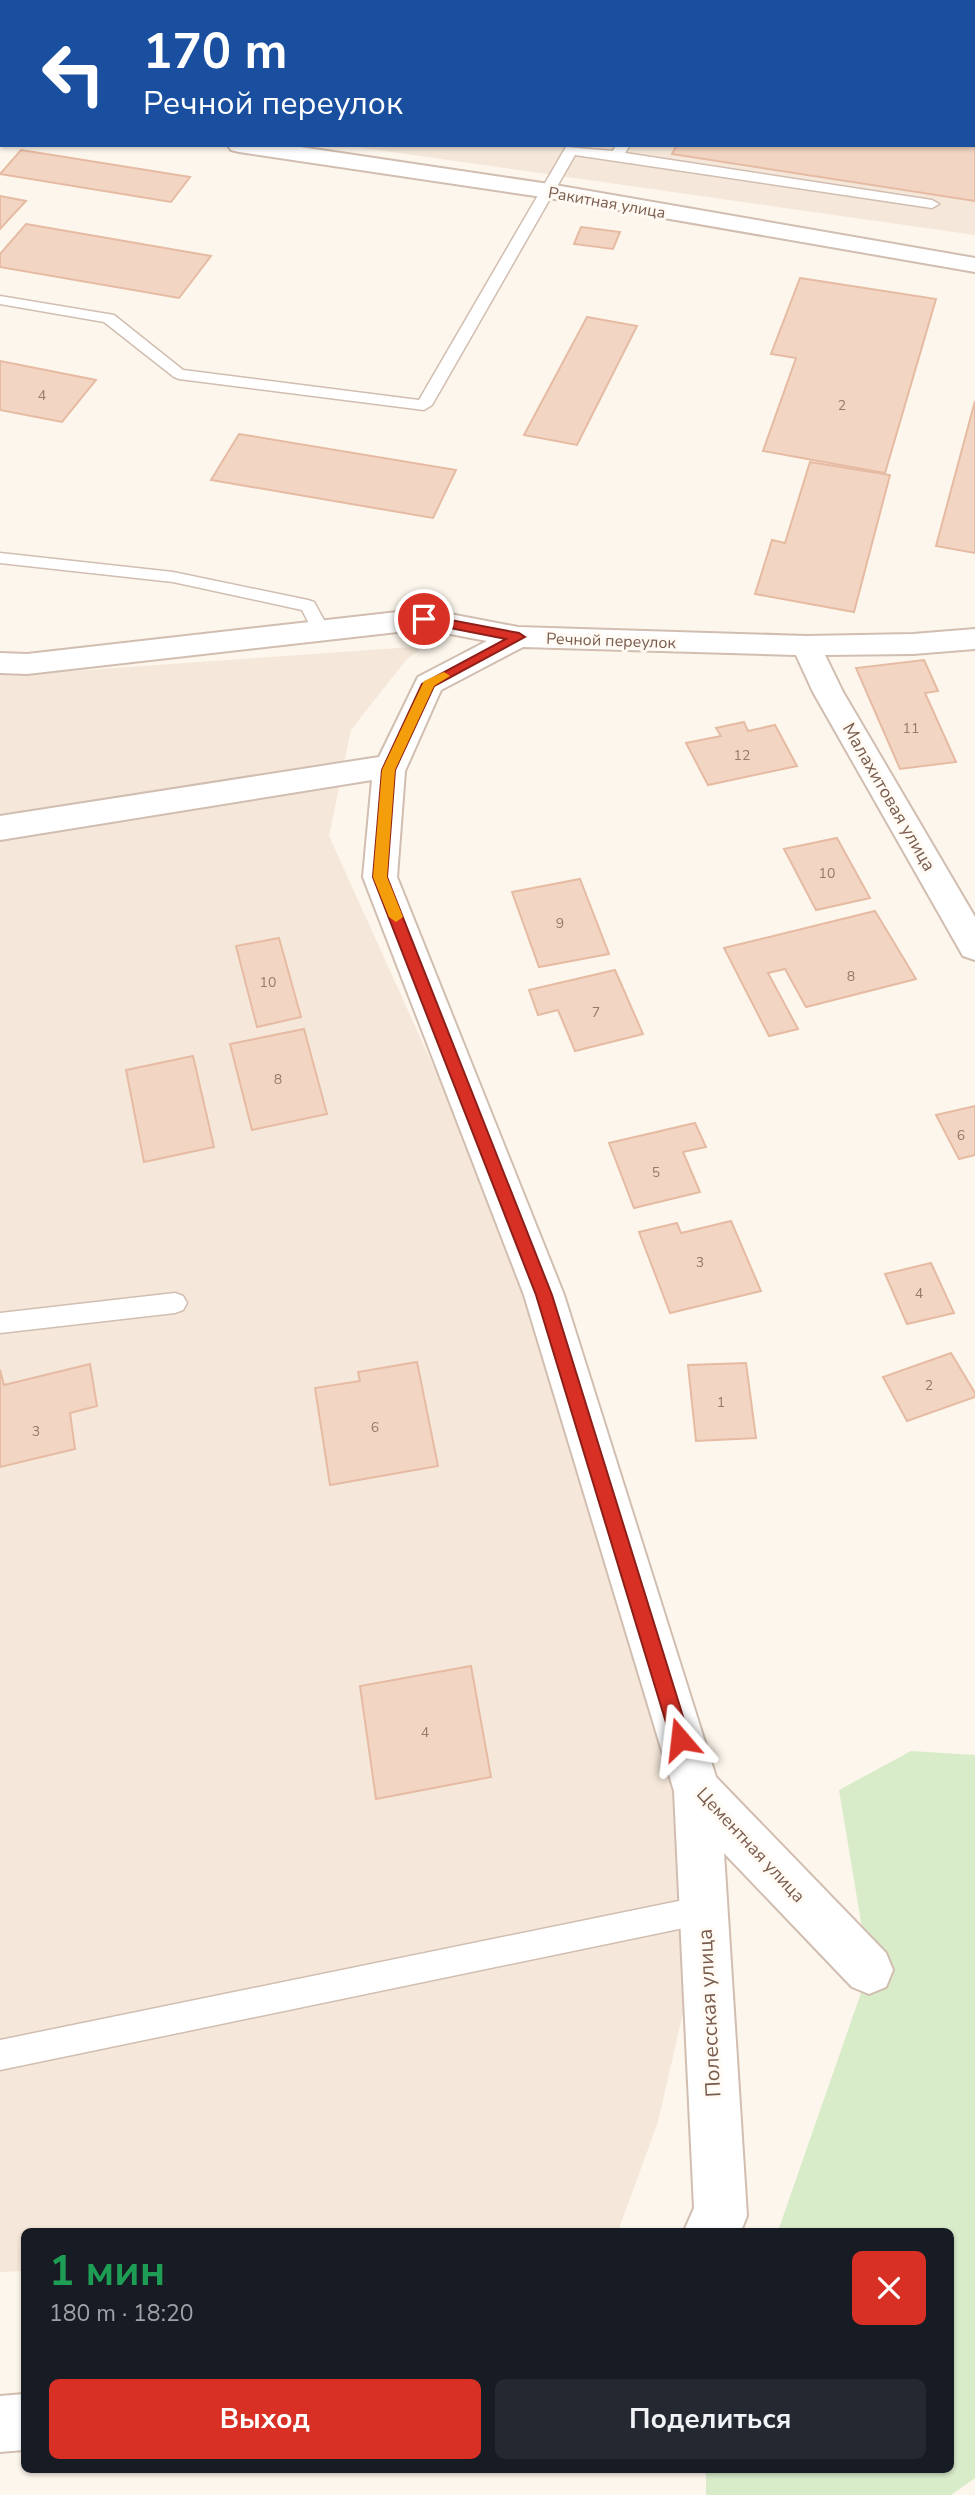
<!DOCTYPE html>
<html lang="ru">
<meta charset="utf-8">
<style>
:root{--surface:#171b24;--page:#242831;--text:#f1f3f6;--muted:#9ea1a6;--accent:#d93025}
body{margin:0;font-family:"Nunito Sans",sans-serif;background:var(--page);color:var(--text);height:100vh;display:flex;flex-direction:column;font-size:26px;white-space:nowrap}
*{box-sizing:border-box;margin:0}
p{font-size:23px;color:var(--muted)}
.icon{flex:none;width:38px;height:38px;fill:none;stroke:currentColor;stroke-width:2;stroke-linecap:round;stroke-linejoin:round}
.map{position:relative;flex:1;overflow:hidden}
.details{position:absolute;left:21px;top:2228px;width:933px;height:245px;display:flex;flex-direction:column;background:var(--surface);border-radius:10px;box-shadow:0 2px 5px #0004}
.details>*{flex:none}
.guide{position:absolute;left:0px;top:0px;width:976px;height:147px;box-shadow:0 2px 5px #0004;background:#1a4fa0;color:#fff;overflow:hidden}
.pin{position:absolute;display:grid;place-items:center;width:60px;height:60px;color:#fff;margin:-30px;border:4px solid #fff;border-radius:50%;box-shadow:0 2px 7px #0007}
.me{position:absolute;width:77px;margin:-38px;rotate:343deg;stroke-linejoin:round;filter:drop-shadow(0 0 5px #0008)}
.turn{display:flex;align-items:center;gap:24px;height:147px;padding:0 28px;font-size:32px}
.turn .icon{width:91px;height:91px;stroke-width:2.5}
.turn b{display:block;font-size:49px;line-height:60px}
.round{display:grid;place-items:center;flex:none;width:74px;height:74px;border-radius:10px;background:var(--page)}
.overview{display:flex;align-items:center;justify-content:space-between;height:119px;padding:0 28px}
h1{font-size:42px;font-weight:700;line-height:52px;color:#1e9e55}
.button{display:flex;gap:14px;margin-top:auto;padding:14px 28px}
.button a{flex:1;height:80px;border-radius:10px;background:var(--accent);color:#fff;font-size:28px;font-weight:700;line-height:80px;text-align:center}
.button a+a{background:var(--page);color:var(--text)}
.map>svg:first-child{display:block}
.residential{fill:#f5e8da}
.green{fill:#d8ecc9}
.building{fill:#f3d5c3;stroke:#e6bba3;stroke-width:2}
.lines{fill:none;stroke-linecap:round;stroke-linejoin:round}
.lane-casing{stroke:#d1beb0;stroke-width:3}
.street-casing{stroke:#d1beb0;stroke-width:4}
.lane{fill:#fff;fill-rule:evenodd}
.street{fill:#fff;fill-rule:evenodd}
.route{fill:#d93025;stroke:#8d1f18;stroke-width:2}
.slow{fill:#f59e0b}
.labels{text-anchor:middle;stroke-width:6;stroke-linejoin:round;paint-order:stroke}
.number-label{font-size:14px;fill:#987a6a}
.far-street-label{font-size:16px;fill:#7a5c4d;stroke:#fffaf3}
.street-label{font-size:18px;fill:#7a5c4d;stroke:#fffaf3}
.near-street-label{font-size:21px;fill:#7a5c4d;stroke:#fffaf3}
</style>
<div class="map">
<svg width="975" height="2495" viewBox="0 0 975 2495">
<rect width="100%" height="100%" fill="#fdf6ec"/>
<g class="residential">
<path d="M 0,0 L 975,0 L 975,235 L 343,145 L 975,145 L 975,2 L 2,2 L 2,97 Z"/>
<path d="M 426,646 L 406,660 L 351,730 L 329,836 L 573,1375 L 687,1762 L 685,2004 L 658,2122 L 618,2231 L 24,2231 L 24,2271 L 0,2272 L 0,672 L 72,671 Z"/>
</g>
<path class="green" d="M 911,1751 L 975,1755 L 975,2478 L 951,2495 L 706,2495 L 706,2469 L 950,2469 L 950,2231 L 778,2231 L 869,1970 L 839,1790 Z"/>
<g class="building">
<path d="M 975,88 L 975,201 L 672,154 L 677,145 L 975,145 Z"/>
<path d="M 21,150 L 190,177 L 171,202 L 0,174 Z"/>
<path d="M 0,196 L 26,201 L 0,229 Z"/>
<path d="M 26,224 L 211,256 L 179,298 L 0,267 L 0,254 Z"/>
<path d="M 581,227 L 620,232 L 613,249 L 574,244 Z"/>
<path d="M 800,278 L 936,299 L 885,473 L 763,451 L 796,358 L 771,354 Z"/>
<path d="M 587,317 L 637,326 L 577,445 L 524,435 Z"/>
<path d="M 0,361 L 96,380 L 62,422 L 0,410 Z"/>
<path d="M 975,401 L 975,553 L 936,546 Z"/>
<path d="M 239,434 L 456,470 L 433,518 L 211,480 Z"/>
<path d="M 810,462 L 890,475 L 854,612 L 755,594 L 772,540 L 785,543 Z"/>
<path d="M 924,660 L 938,691 L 925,693 L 956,762 L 900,769 L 856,668 Z"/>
<path d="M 744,722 L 748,731 L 775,725 L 797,766 L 708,785 L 686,743 L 721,736 L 716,728 Z"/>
<path d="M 837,838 L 870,898 L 816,910 L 784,849 Z"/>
<path d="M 580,879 L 609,954 L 539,967 L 512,892 Z"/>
<path d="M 875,911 L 916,979 L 806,1007 L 785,969 L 768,973 L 798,1029 L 769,1036 L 724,948 Z"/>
<path d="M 279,938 L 301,1017 L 257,1027 L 236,946 Z"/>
<path d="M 615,970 L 643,1034 L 575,1051 L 558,1010 L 538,1015 L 529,990 Z"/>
<path d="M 304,1029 L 327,1114 L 252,1130 L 230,1044 Z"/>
<path d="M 193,1056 L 214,1147 L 144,1162 L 126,1070 Z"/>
<path d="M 975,1106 L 975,1155 L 959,1159 L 936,1115 Z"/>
<path d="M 695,1123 L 706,1147 L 683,1152 L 700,1192 L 634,1208 L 609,1143 Z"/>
<path d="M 731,1221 L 761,1291 L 670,1313 L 639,1232 L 677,1223 L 681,1233 Z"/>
<path d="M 931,1263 L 954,1313 L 907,1324 L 885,1274 Z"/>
<path d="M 951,1353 L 975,1393 L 975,1397 L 907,1421 L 883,1377 Z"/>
<path d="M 417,1362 L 438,1466 L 330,1485 L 315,1388 L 360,1381 L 358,1372 Z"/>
<path d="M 746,1363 L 756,1438 L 696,1441 L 688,1365 Z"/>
<path d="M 90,1364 L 97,1406 L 70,1413 L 75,1449 L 0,1467 L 0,1370 L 4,1385 Z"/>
<path d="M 471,1666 L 491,1777 L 376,1799 L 360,1686 Z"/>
</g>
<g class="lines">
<defs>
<g id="lane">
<rect x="0" y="50" width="2" height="8"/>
<path d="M 616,145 L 630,145 L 625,153 L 932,200 L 939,204 L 932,208 L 575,155 L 432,405 L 424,410 L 179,379 L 174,377 L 104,322 L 0,304 L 0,296 L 114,315 L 183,370 L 419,400 L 566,147 L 613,151 Z"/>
<path d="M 0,553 L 173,572 L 308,600 L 314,602 L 330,631 L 327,635 L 315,635 L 302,610 L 173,582 L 0,563 Z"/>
<path d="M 175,1293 L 183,1296 L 187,1303 L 183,1310 L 175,1313 L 0,1333 L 0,1313 Z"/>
<path d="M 703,1896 L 713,1900 L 717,1910 L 713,1920 L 703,1924 L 0,2070 L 0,2040 Z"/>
</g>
<g id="street">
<rect x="0" y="103" width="2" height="14"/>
<path d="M 228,145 L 287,145 L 549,184 L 975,258 L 975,272 L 549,198 L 239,152 L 231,150 Z"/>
<path d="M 424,609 L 518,627 L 806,636 L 913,634 L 975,629 L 975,649 L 913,654 L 825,655 L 843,692 L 975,917 L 975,960 L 963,956 L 813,692 L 796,655 L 523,647 L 441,690 L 405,771 L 397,877 L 564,1295 L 716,1777 L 886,1953 L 893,1970 L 886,1987 L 869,1994 L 852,1987 L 724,1853 L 747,2216 L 741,2231 L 684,2231 L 694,2208 L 674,1791 L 524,1295 L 363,877 L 372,780 L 0,840 L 0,816 L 379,757 L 418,677 L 487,641 L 424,629 L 27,674 L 0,673 L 0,653 L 27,654 Z"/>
<path d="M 24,2394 L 24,2450 L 0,2452 L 0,2396 Z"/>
</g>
</defs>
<use href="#lane" class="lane-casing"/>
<use href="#street" class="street-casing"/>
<use href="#lane" class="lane"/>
<use href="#street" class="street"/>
</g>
<path class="route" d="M 424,615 L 519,633 L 525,637 L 434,686 L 395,770 L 387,877 L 552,1295 L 690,1739 L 687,1746 L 680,1748 L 674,1746 L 671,1739 L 536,1295 L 373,877 L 382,770 L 422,684 L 506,639 L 419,622 L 418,619 Z"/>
<path class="slow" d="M 444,672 L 450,676 L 434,686 L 395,770 L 387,877 L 403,917 L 396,922 L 389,917 L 373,877 L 382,770 L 424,681 Z"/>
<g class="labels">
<g class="number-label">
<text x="42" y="400">4</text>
<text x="842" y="410">2</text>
<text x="911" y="733">11</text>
<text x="742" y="760">12</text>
<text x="827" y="878">10</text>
<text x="560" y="928">9</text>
<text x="851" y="981">8</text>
<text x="268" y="987">10</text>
<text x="596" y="1017">7</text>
<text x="278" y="1084">8</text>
<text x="961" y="1140">6</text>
<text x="656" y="1177">5</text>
<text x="700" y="1267">3</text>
<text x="919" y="1298">4</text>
<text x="929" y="1390">2</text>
<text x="721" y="1407">1</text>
<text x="375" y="1432">6</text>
<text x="36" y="1436">3</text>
<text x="425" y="1737">4</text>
</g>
<g class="far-street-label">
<text transform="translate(607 202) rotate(10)" y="6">Ракитная улица</text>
<text transform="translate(611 640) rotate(2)" y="6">Речной переулок</text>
</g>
<g class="street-label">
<text transform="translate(889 797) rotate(60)" y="6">Малахитовая улица</text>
<text transform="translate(751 1845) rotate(47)" y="6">Цементная улица</text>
</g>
<g class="near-street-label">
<text transform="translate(709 2013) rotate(-93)" y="7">Полесская улица</text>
</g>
</g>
</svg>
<div class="pin" style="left:424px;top:619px;background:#d93025"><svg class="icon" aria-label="arrive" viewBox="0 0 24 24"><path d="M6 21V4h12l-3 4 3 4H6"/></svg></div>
<svg class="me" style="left:680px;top:1739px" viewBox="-20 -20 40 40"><path d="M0-17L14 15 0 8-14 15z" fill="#d93025" stroke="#fff" stroke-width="4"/></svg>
<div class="guide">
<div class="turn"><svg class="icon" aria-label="left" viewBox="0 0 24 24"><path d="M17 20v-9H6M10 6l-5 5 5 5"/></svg><div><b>170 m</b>Речной переулок</div></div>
</div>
<section class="details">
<div class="overview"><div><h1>1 мин</h1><p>180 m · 18:20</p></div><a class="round" style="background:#d93025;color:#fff"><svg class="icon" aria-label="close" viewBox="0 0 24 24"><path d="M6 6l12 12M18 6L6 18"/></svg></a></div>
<div class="button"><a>Выход</a><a>Поделиться</a></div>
</section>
</div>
